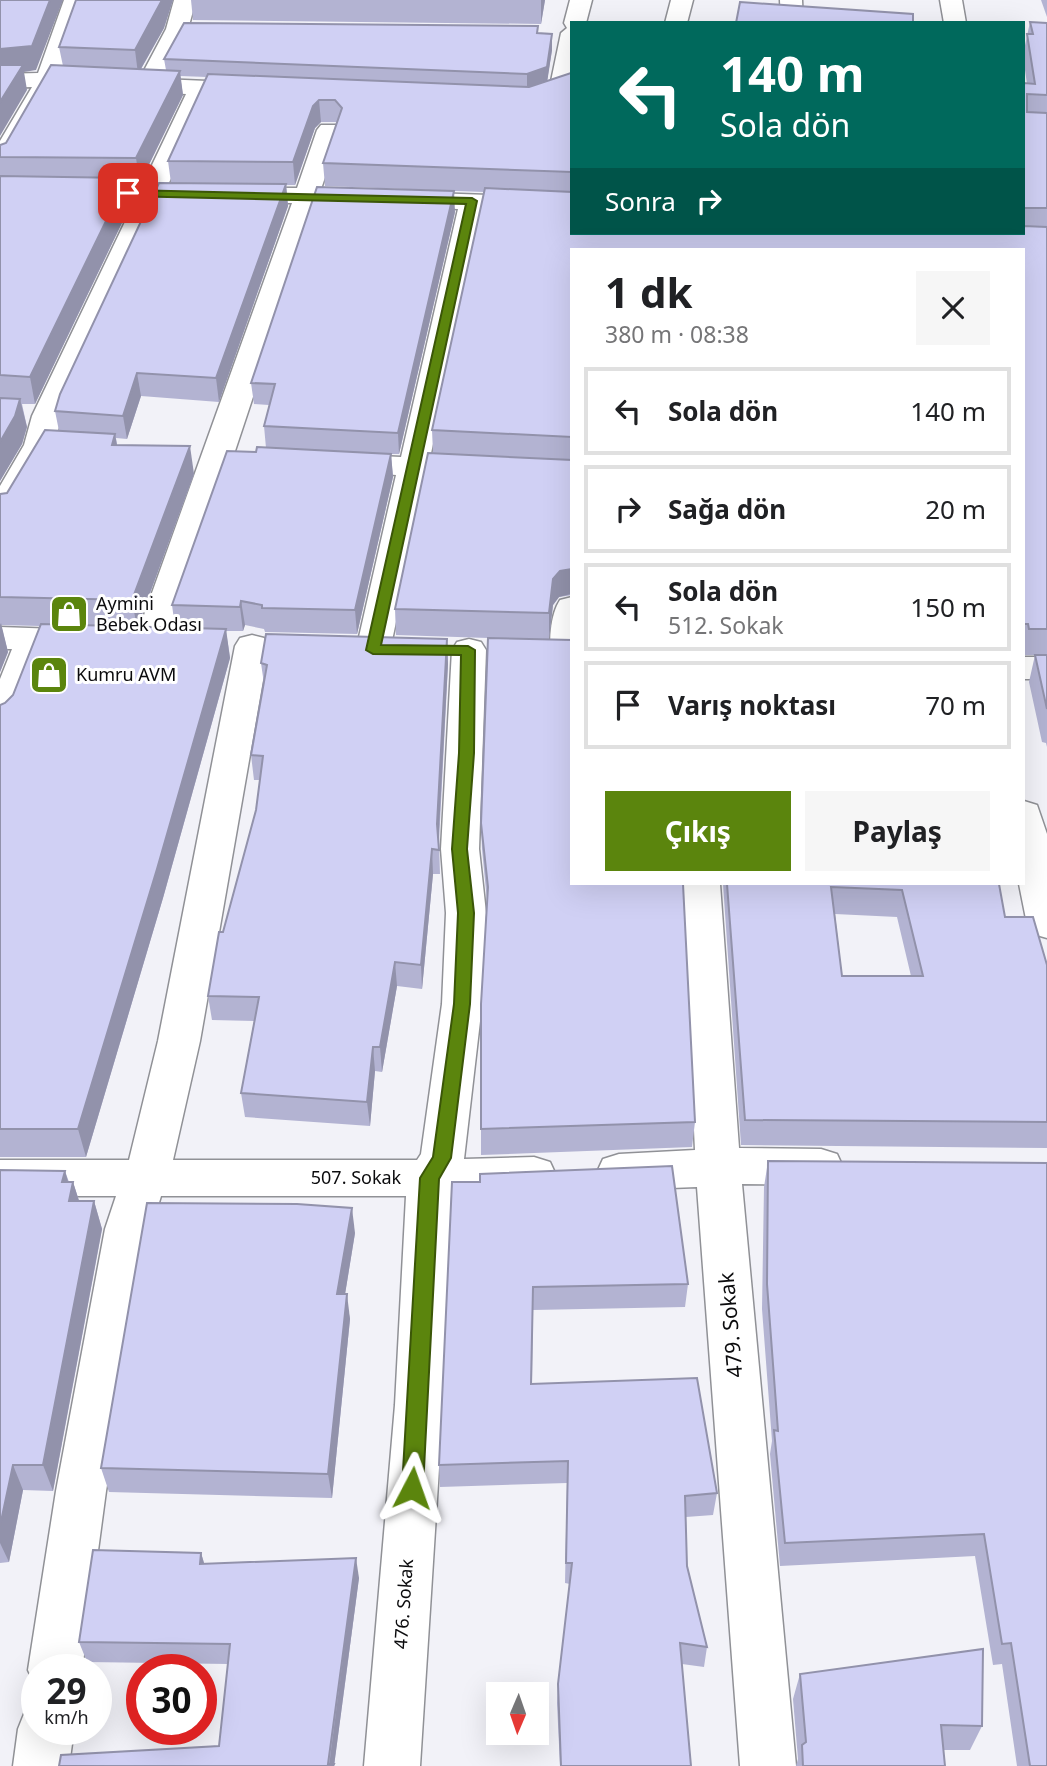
<!DOCTYPE html>
<html lang="tr">
<meta charset="utf-8">
<style>
:root{--surface:#fff;--page:#f6f6f6;--text:#202124;--muted:#757577;--line:#e0e0e0;--accent:#5b850d}
body{margin:0;font-family:"Noto Sans",sans-serif;background:var(--page);color:var(--text);height:100vh;display:flex;flex-direction:column;font-size:26px;white-space:nowrap}
*{box-sizing:border-box;margin:0}
p{font-size:23px;color:var(--muted)}
.icon{flex:none;width:38px;height:38px;fill:none;stroke:currentColor;stroke-width:2;stroke-linecap:round;stroke-linejoin:round}
.map{position:relative;flex:1;overflow:hidden}
.panel{position:absolute;left:570px;top:248px;width:455px;height:637px;display:flex;flex-direction:column;background:var(--surface);border-radius:0px;box-shadow:0 7px 28px #0002}
.panel>*{flex:none}
.top-card{position:absolute;left:570px;top:21px;width:455px;height:214px;border-radius:0px;box-shadow:0 7px 28px #0002;background:#00695c;color:#fff;overflow:hidden}
.needle{width:46px;rotate:182deg}
.fabs{position:absolute;left:486px;top:1682px;display:grid;gap:14px}
.fabs a{display:grid;place-items:center;width:63px;height:63px;border-radius:0px;background:var(--surface);box-shadow:0 7px 28px #0002;font-size:35px}
.speed{position:absolute;left:21px;top:1654px;display:flex;gap:14px;font-size:35px;font-weight:700;text-align:center}
.speed>*{display:grid;place-content:center;width:91px;height:91px;border-radius:50%;background:var(--surface);box-shadow:0 7px 28px #0002;line-height:1}
.speed small{font-size:18px;font-weight:400}
.speed .limit{border:10px solid #d22;background:#fff;color:#111}
.pin{position:absolute;display:grid;place-items:center;width:60px;height:60px;color:#fff;margin:-30px;border-radius:14px;box-shadow:0 4px 10px #0006}
.me{position:absolute;width:77px;margin:-38px;rotate:4deg;stroke-linejoin:round;filter:drop-shadow(0 0 5px #0008)}
.turn{display:flex;align-items:center;gap:24px;height:147px;padding:0 35px;font-size:32px}
.turn .icon{width:91px;height:91px;stroke-width:2.5}
.turn b{display:block;font-size:49px;line-height:60px}
.then{display:flex;align-items:center;height:66px;padding:0 35px;background:#0003;gap:14px;font-size:26px}
.round{display:grid;place-items:center;flex:none;width:74px;height:74px;border-radius:0px;background:var(--page)}
.headline{display:flex;align-items:center;justify-content:space-between;height:119px;padding:0 35px}
h1{font-size:42px;font-weight:700;line-height:52px}
.action{display:flex;gap:14px;margin-top:auto;padding:14px 35px}
.action a{flex:1;height:80px;border-radius:0px;background:var(--accent);color:#fff;font-size:28px;font-weight:700;line-height:80px;text-align:center}
.action a+a{background:var(--page);color:var(--text)}
ul{padding:0;list-style:none}
li{display:flex;align-items:center;gap:21px;height:88px;margin:0 14px 10px;padding:0 21px;border:4px solid var(--line);border-radius:0px}
li div{flex:1}
li b{display:block;font-size:26px}
li em{font-style:normal}
.map>svg:first-child{display:block}
.lines{fill:none;stroke-linecap:round;stroke-linejoin:round}
.minor-casing{stroke:#909196;stroke-width:3}
.minor{fill:#fff;fill-rule:evenodd}
.wall{fill:#b3b3d2;fill-rule:evenodd}
.shaded-wall{fill:#9292ab}
.building{fill:#d0d0f4;stroke:#9292ab;stroke-width:2;fill-rule:evenodd}
.route{fill:#5b850d;stroke:#3b5608;stroke-width:2}
.labels{text-anchor:middle;stroke-width:6;stroke-linejoin:round;paint-order:stroke}
.poi-label{font-size:18px;fill:#0b0b0d;stroke:#fff;text-anchor:start}
.street-label{font-size:18px;fill:#0b0b0d;stroke:#fff}
.near-street-label{font-size:21px;fill:#0b0b0d;stroke:#fff}
</style>
<div class="map">
<svg width="1047" height="1766" viewBox="0 0 1047 1766">
<rect width="100%" height="100%" fill="#f2f2f8"/>
<g class="lines">
<defs>
<g id="minor">
<path d="M 64,0 L 86,0 L 60,74 L 140,78 L 166,29 L 174,0 L 196,0 L 188,29 L 162,79 L 253,83 L 264,90 L 253,97 L 209,95 L 167,187 L 297,188 L 317,130 L 321,125 L 337,125 L 341,130 L 321,189 L 572,198 L 572,213 L 483,209 L 430,458 L 572,465 L 572,483 L 427,476 L 390,650 L 385,658 L 373,661 L 361,658 L 356,650 L 396,475 L 327,469 L 323,463 L 327,457 L 338,454 L 401,457 L 458,209 L 317,204 L 233,457 L 163,651 L 151,654 L 139,651 L 134,643 L 292,203 L 160,202 L 62,416 L 54,445 L 11,520 L 0,522 L 0,486 L 24,445 L 32,416 L 135,201 L 0,199 L 0,185 L 142,186 L 186,94 L 54,87 L 12,162 L 9,167 L 0,169 L 0,141 L 32,87 L 0,88 L 0,74 L 38,73 Z"/>
<path d="M 570,0 L 592,0 L 586,23 L 572,23 L 571,90 C 563,101 528,107 515,104 L 511,99 L 515,94 L 550,86 L 561,33 L 567,28 L 564,23 Z"/>
<path d="M 671,0 L 693,0 L 687,23 L 665,23 Z"/>
<path d="M 780,0 L 802,0 L 803,23 L 781,23 Z"/>
<path d="M 940,0 L 962,0 L 966,23 L 944,23 Z"/>
<path d="M 572,597 L 572,662 L 555,661 C 546,647 551,613 560,600 Z"/>
<path d="M 0,627 L 87,630 L 99,633 L 104,641 L 99,649 L 87,652 L 46,650 L 18,722 L 12,730 L 0,734 L 0,679 L 12,649 L 0,649 Z"/>
<path d="M 252,635 L 264,638 L 269,646 L 200,1041 L 173,1160 L 417,1160 L 421,1154 L 442,1004 L 446,913 L 441,849 L 452,650 L 457,642 L 469,639 L 481,642 L 486,650 L 479,849 L 486,913 L 482,1004 L 464,1159 L 534,1157 L 550,1162 L 556,1175 L 550,1188 L 534,1193 L 451,1196 L 443,1405 L 420,1766 L 364,1766 L 395,1405 L 406,1196 L 161,1196 L 151,1229 L 106,1491 L 82,1670 L 37,1670 L 37,1689 L 28,1670 L 56,1491 L 105,1229 L 116,1196 L 0,1196 L 0,1160 L 129,1160 L 158,1041 L 235,646 L 240,638 Z"/>
<rect x="1024" y="657" width="23" height="22"/>
<path d="M 1024,801 L 1037,805 L 1047,834 L 1047,938 L 1033,934 L 1027,924 L 1019,884 L 1024,884 Z"/>
<path d="M 682,884 L 720,884 L 739,1148 L 821,1149 L 837,1154 L 843,1167 L 837,1180 L 821,1185 L 742,1184 L 796,1766 L 740,1766 L 697,1187 L 619,1190 L 603,1185 L 597,1172 L 603,1159 L 619,1154 L 695,1150 Z"/>
<path d="M 37,1705 L 37,1729 L 74,1729 L 69,1766 L 13,1766 L 18,1729 L 26,1709 Z"/>
</g>
</defs>
<use href="#minor" class="minor-casing"/>
<use href="#minor" class="minor"/>
</g>
<g class="wall">
<path d="M 77,0 L 173,0 L 164,28 L 141,69 L 166,70 L 164,59 L 538,26 L 538,33 L 552,50 L 547,81 L 572,73 L 572,233 L 1024,233 L 1024,83 L 1027,84 L 1024,63 L 1024,50 L 1030,22 L 1047,23 L 1047,747 L 1046,743 L 1042,742 L 1029,682 L 1035,655 L 1043,655 L 1024,655 L 1024,250 L 572,250 L 572,595 L 559,597 L 553,605 L 549,639 L 695,1122 L 692,1147 L 481,1155 L 481,1129 L 487,901 L 482,849 L 481,823 L 488,638 L 396,635 L 395,609 L 433,453 L 432,430 L 484,192 L 325,186 L 323,163 L 337,122 L 321,122 L 315,128 L 295,185 L 286,185 L 288,206 L 219,402 L 141,396 L 127,439 L 116,438 L 117,445 L 194,474 L 138,626 L 175,627 L 172,605 L 256,452 L 266,448 L 264,426 L 269,405 L 254,404 L 251,383 L 455,212 L 399,454 L 391,454 L 393,477 L 357,634 L 265,632 L 264,629 L 245,625 L 243,631 L 226,631 L 230,658 L 163,898 L 86,1157 L 0,1157 L 0,705 L 5,703 L 13,695 L 40,626 L 1,625 L 8,652 L 0,672 L 0,494 L 7,493 L 59,431 L 55,411 L 171,183 L 168,161 L 207,77 L 180,76 L 183,95 L 140,183 L 128,183 L 131,204 L 35,404 L 22,404 L 27,427 L 22,444 L 0,481 L 0,145 L 6,143 L 63,66 L 59,47 Z"/>
<path d="M 191,0 L 545,0 L 541,24 L 193,20 Z"/>
<path d="M 1041,0 L 1047,0 L 1047,17 Z"/>
<path d="M 447,639 L 448,664 L 439,843 L 440,874 L 433,874 L 422,989 L 397,986 L 382,1072 L 375,1071 L 370,1126 L 245,1117 L 241,1093 L 254,1021 L 212,1020 L 208,996 L 223,932 L 256,810 L 260,780 L 254,780 L 251,755 L 264,684 L 261,663 Z"/>
<path d="M 721,884 L 999,884 L 1005,917 L 1047,965 L 1047,1148 L 741,1145 L 723,884 ZM 835,914 L 897,917 L 911,976 L 842,976 Z"/>
<path d="M 768,1161 L 1047,1163 L 1047,1766 L 1017,1766 L 1002,1664 L 993,1665 L 975,1556 L 780,1566 L 770,1454 L 772,1441 L 762,1309 L 764,1187 Z"/>
<path d="M 0,1170 L 65,1171 L 69,1182 L 73,1182 L 79,1201 L 94,1201 L 102,1229 L 53,1491 L 23,1490 L 9,1562 L 0,1563 Z"/>
<path d="M 452,1182 L 688,1284 L 685,1307 L 533,1310 L 532,1384 L 717,1493 L 713,1515 L 686,1517 L 687,1566 L 707,1647 L 704,1667 L 682,1664 L 691,1766 L 560,1766 L 557,1703 L 558,1684 L 570,1584 L 565,1583 L 567,1483 L 440,1487 L 439,1465 Z"/>
<path d="M 355,1233 L 345,1294 L 350,1319 L 332,1498 L 109,1492 L 101,1468 Z"/>
<path d="M 201,1553 L 204,1563 L 359,1578 L 334,1766 L 59,1766 L 219,1746 L 228,1664 L 87,1662 L 79,1642 Z"/>
<path d="M 800,1674 L 982,1726 L 970,1750 L 943,1750 L 945,1766 L 796,1766 L 798,1759 L 793,1699 Z"/>
</g>
<g class="shaded-wall">
<path d="M 50,0 L 63,0 L 36,70 L 24,72 L 27,90 L 0,136 L 0,49 Z"/>
<path d="M 162,0 L 173,0 L 164,28 L 138,74 L 135,50 Z"/>
<path d="M 541,0 L 545,0 L 541,24 Z"/>
<path d="M 552,34 L 552,50 L 547,83 L 527,90 L 527,74 Z"/>
<path d="M 180,71 L 183,95 L 140,183 L 136,158 Z"/>
<path d="M 319,100 L 321,122 L 315,128 L 295,185 L 293,162 L 313,106 Z"/>
<path d="M 127,178 L 131,204 L 35,404 L 30,377 Z"/>
<path d="M 286,184 L 288,206 L 219,402 L 216,378 Z"/>
<path d="M 454,191 L 455,212 L 399,454 L 398,433 Z"/>
<path d="M 137,373 L 141,396 L 127,439 L 123,416 Z"/>
<path d="M 20,399 L 27,427 L 22,444 L 0,481 L 0,442 Z"/>
<path d="M 115,434 L 120,462 L 112,445 Z"/>
<path d="M 190,446 L 194,474 L 137,628 L 132,600 Z"/>
<path d="M 391,454 L 393,477 L 357,634 L 355,610 Z"/>
<path d="M 572,568 L 571,594 L 559,597 L 553,605 L 549,639 L 549,613 L 553,579 L 560,571 Z"/>
<path d="M 241,601 L 245,625 L 243,631 L 240,607 Z"/>
<path d="M 1,623 L 8,652 L 0,672 L 0,625 Z"/>
<path d="M 226,629 L 230,658 L 163,898 L 86,1157 L 78,1129 Z"/>
<path d="M 447,639 L 448,664 L 438,849 L 437,824 Z"/>
<path d="M 432,849 L 433,874 L 422,989 L 421,965 Z"/>
<path d="M 395,962 L 397,986 L 382,1072 L 380,1047 Z"/>
<path d="M 373,1047 L 375,1071 L 370,1126 L 367,1102 Z"/>
<path d="M 65,1171 L 71,1192 L 73,1182 L 82,1210 L 70,1210 L 62,1182 Z"/>
<path d="M 94,1201 L 102,1229 L 53,1491 L 43,1465 Z"/>
<path d="M 352,1208 L 355,1233 L 341,1319 L 337,1294 Z"/>
<path d="M 347,1294 L 350,1319 L 332,1498 L 328,1474 Z"/>
<path d="M 13,1465 L 23,1490 L 9,1562 L 0,1543 L 0,1526 Z"/>
<path d="M 201,1553 L 207,1573 L 200,1564 Z"/>
<path d="M 356,1558 L 359,1578 L 334,1766 L 329,1766 Z"/>
</g>
<g class="building">
<path d="M 0,0 L 50,0 L 32,46 L 0,49 Z"/>
<path d="M 76,0 L 162,0 L 135,50 L 59,47 Z"/>
<path d="M 740,2 L 913,14 L 913,23 L 736,23 Z"/>
<path d="M 1030,22 L 1047,23 L 1047,95 L 1027,94 L 1027,112 L 1047,113 L 1047,208 L 1024,208 L 1024,83 L 1035,84 L 1027,34 L 1033,34 Z"/>
<path d="M 184,23 L 538,26 L 537,33 L 552,34 L 547,67 L 527,74 L 164,59 Z"/>
<path d="M 0,65 L 23,65 L 0,102 Z"/>
<path d="M 51,65 L 180,71 L 136,158 L 0,157 L 0,145 L 6,143 Z"/>
<path d="M 571,73 L 572,73 L 572,172 L 323,163 L 342,108 L 335,100 L 319,100 L 313,106 L 293,162 L 168,161 L 208,74 L 529,87 Z"/>
<path d="M 0,176 L 127,178 L 30,377 L 0,375 Z"/>
<path d="M 159,183 L 286,184 L 216,378 L 137,373 L 123,416 L 55,411 L 60,394 Z"/>
<path d="M 317,187 L 454,191 L 398,433 L 264,426 L 275,384 L 251,383 Z"/>
<path d="M 485,188 L 572,192 L 572,233 L 1024,233 L 1024,226 L 1047,227 L 1047,629 L 1029,629 L 1028,624 L 1024,624 L 1024,250 L 572,250 L 572,437 L 432,430 Z"/>
<path d="M 0,398 L 20,399 L 15,416 L 0,442 Z"/>
<path d="M 45,430 L 115,434 L 112,445 L 190,446 L 132,600 L 0,597 L 0,494 L 7,493 Z"/>
<path d="M 257,447 L 391,454 L 355,610 L 262,608 L 262,605 L 241,601 L 240,607 L 172,605 L 227,451 L 256,452 Z"/>
<path d="M 428,453 L 572,460 L 572,569 L 560,571 L 553,579 L 549,613 L 395,609 Z"/>
<path d="M 41,624 L 226,629 L 157,869 L 78,1129 L 0,1129 L 0,705 L 5,703 L 13,695 Z"/>
<path d="M 266,634 L 447,639 L 437,824 L 439,850 L 432,849 L 421,965 L 395,962 L 380,1047 L 373,1047 L 367,1102 L 241,1093 L 259,997 L 208,996 L 219,932 L 223,932 L 256,810 L 263,756 L 251,755 L 267,665 L 261,663 Z"/>
<path d="M 488,638 L 572,640 L 572,884 L 683,884 L 695,1122 L 481,1129 L 481,1004 L 488,887 L 481,823 Z"/>
<path d="M 1035,655 L 1047,655 L 1047,709 Z"/>
<path d="M 727,884 L 999,884 L 1005,917 L 1033,917 L 1047,965 L 1047,1122 L 745,1120 ZM 831,887 L 902,890 L 923,976 L 842,976 Z"/>
<path d="M 768,1161 L 1047,1163 L 1047,1766 L 1030,1766 L 1011,1643 L 1002,1644 L 984,1534 L 785,1543 L 774,1430 L 778,1431 L 767,1284 Z"/>
<path d="M 672,1166 L 688,1284 L 533,1287 L 531,1384 L 697,1378 L 717,1493 L 685,1496 L 687,1566 L 707,1647 L 680,1643 L 691,1766 L 561,1766 L 558,1684 L 572,1563 L 566,1563 L 568,1461 L 439,1465 L 452,1182 L 480,1182 L 480,1174 Z"/>
<path d="M 0,1170 L 65,1171 L 62,1182 L 73,1182 L 69,1201 L 94,1201 L 43,1465 L 13,1465 L 0,1526 Z"/>
<path d="M 147,1203 L 297,1204 L 352,1208 L 337,1294 L 347,1294 L 328,1474 L 101,1468 Z"/>
<path d="M 93,1550 L 201,1553 L 200,1564 L 356,1558 L 328,1764 L 334,1764 L 333,1766 L 59,1766 L 61,1755 L 219,1746 L 230,1644 L 79,1642 Z"/>
<path d="M 983,1649 L 982,1726 L 941,1725 L 945,1766 L 803,1766 L 802,1745 L 806,1742 L 800,1674 Z"/>
</g>
<path class="route" d="M 128,190 L 472,198 L 477,201 L 381,645 L 468,646 L 475,650 L 474,753 L 467,849 L 474,913 L 470,1004 L 451,1158 L 439,1179 L 423,1488 L 420,1495 L 412,1498 L 405,1495 L 402,1488 L 420,1178 L 433,1157 L 454,1004 L 458,913 L 452,849 L 459,753 L 461,655 L 373,654 L 366,650 L 466,204 L 124,196 L 123,193 Z"/>
<defs>
<symbol id="shop-square" viewBox="-11 -11 22 22"><rect x="-9" y="-9" width="18" height="18" rx="4" fill="#5b850d" stroke="#fff"/><path d="M-5-2.5h2.3a2.7 3.5 0 0 1 5.4 0H5L5.5 6h-11ZM-1.5-2.5h3a1.5 2.3 0 0 0-3 0Z" fill="#fff"/></symbol>
</defs>
<g fill-rule="evenodd">
<use href="#shop-square" x="47" y="592" width="44" height="44"/>
<use href="#shop-square" x="27" y="653" width="44" height="44"/>
</g>
<g class="labels">
<g class="poi-label">
<text x="96" y="610">Aymini<tspan x="96" dy="21">Bebek Odası</tspan></text>
<text x="76" y="681">Kumru AVM</text>
</g>
<g class="street-label">
<text x="356" y="1184">507. Sokak</text>
<text transform="translate(404 1604) rotate(-86)" y="6">476. Sokak</text>
</g>
<g class="near-street-label">
<text transform="translate(731 1325) rotate(-95)" y="7">479. Sokak</text>
</g>
</g>
</svg>
<div class="fabs">
<a><svg class="needle" viewBox="-14 -14 28 28"><path d="M0-13l5 13h-10z" fill="#e53935"/><path d="M0 13l5-13h-10z" fill="#757577"/></svg></a>
</div>
<div class="speed"><div>29<small>km/h</small></div><div class="limit">30</div></div>
<div class="pin" style="left:128px;top:193px;background:#d93025"><svg class="icon" aria-label="arrive" viewBox="0 0 24 24"><path d="M6 21V4h12l-3 4 3 4H6"/></svg></div>
<svg class="me" style="left:412px;top:1488px" viewBox="-20 -20 40 40"><path d="M0-17L14 15 0 8-14 15z" fill="#5b850d" stroke="#fff" stroke-width="4"/></svg>
<div class="top-card">
<div class="turn"><svg class="icon" aria-label="left" viewBox="0 0 24 24"><path d="M17 20v-9H6M10 6l-5 5 5 5"/></svg><div><b>140 m</b>Sola dön</div></div>
<div class="then">Sonra<svg class="icon" aria-label="right" viewBox="0 0 24 24"><path d="M7 20v-9h11M14 6l5 5-5 5"/></svg></div>
</div>
<section class="panel">
<div class="headline"><div><h1>1 dk</h1><p>380 m · 08:38</p></div><a class="round"><svg class="icon" aria-label="close" viewBox="0 0 24 24"><path d="M6 6l12 12M18 6L6 18"/></svg></a></div>
<ul>
<li><svg class="icon" aria-label="left" viewBox="0 0 24 24"><path d="M17 20v-9H6M10 6l-5 5 5 5"/></svg><div><b>Sola dön</b></div><em>140 m</em></li>
<li><svg class="icon" aria-label="right" viewBox="0 0 24 24"><path d="M7 20v-9h11M14 6l5 5-5 5"/></svg><div><b>Sağa dön</b></div><em>20 m</em></li>
<li><svg class="icon" aria-label="left" viewBox="0 0 24 24"><path d="M17 20v-9H6M10 6l-5 5 5 5"/></svg><div><b>Sola dön</b><p>512. Sokak</p></div><em>150 m</em></li>
<li><svg class="icon" aria-label="arrive" viewBox="0 0 24 24"><path d="M6 21V4h12l-3 4 3 4H6"/></svg><div><b>Varış noktası</b></div><em>70 m</em></li>
</ul>
<div class="action"><a>Çıkış</a><a>Paylaş</a></div>
</section>
</div>
